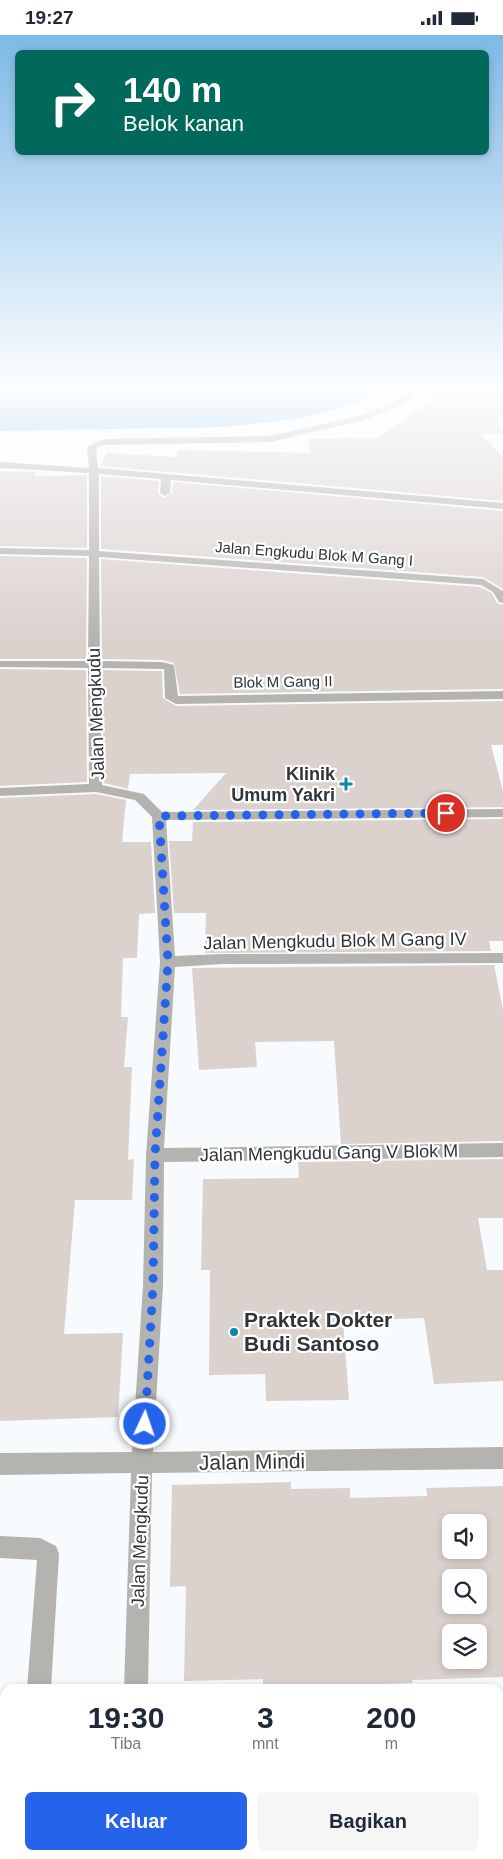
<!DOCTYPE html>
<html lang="id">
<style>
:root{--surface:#fff;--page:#f6f6f7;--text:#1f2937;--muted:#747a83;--accent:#2563eb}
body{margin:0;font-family:Helvetica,sans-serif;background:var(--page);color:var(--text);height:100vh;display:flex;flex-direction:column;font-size:19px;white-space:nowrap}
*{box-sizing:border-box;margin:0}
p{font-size:16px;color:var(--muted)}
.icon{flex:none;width:28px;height:28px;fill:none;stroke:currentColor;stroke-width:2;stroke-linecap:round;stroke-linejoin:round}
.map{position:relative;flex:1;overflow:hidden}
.drawer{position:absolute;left:0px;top:1649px;width:504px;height:176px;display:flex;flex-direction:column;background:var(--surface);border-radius:15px 15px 0 0;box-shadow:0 2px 8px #0003}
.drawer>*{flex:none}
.top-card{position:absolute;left:15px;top:15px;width:474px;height:105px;border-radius:8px;box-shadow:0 2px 8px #0003;background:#00695c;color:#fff;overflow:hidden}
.controls{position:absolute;left:442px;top:1479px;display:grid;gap:10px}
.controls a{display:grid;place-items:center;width:45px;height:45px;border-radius:8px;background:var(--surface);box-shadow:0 2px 8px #0003;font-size:25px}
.pin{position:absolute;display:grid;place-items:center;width:42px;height:42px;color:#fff;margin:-21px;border:2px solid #fff;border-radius:50%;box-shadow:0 1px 5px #0007}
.me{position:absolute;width:55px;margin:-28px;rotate:3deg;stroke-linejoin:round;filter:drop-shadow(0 0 4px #0008)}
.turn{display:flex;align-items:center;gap:18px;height:105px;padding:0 25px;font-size:22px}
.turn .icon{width:65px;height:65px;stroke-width:2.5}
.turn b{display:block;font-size:35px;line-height:42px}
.eta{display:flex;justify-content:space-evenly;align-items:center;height:85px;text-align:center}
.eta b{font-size:30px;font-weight:700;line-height:35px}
.button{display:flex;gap:10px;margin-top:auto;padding:10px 25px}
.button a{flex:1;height:58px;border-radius:8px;background:var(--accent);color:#fff;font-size:20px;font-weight:700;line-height:58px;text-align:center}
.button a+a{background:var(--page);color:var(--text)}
.status{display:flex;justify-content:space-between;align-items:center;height:35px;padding:0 25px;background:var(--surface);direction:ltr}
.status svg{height:14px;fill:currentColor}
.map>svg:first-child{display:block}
.water{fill:#7cc0e3}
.building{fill:#dbd1cd;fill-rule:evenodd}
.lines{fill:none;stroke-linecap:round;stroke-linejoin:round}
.minor{fill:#b5b3af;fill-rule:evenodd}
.route{stroke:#2563eb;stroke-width:9;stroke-dasharray:0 16.2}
.poi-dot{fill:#0c88ab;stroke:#fff;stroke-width:2}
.labels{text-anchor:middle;stroke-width:4.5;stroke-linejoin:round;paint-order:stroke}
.far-street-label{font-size:15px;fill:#313437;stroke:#fff}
.street-label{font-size:18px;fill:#313437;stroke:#fff}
.poi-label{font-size:18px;font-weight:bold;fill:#313437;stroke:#fff;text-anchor:end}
.near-poi-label{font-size:21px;font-weight:bold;fill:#313437;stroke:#fff;text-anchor:start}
.near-street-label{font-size:21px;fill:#313437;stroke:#fff}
</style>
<div class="status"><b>19:27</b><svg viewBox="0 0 49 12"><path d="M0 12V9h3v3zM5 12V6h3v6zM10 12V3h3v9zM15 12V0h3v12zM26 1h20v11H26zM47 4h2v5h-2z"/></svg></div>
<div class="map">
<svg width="503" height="1824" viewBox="0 0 503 1824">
<rect width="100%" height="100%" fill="#f8fbfe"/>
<path class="water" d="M 106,350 L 378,350 L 367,364 L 303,383 L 225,392 L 0,396 L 0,352 Z"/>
<g class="building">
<path d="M 435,350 L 503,350 L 503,383 L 497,383 L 503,398 L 481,399 L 503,422 L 503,466 L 100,431 L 107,418 L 176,422 L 178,415 L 310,418 L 309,404 L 378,403 L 436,363 Z"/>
<path d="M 0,436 L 35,437 L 35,441 L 87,440 L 87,513 L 0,511 Z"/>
<path d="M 101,441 L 159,446 L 158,458 L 164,463 L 172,458 L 173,447 L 503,476 L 503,554 L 483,542 L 101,514 Z"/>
<path d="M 0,521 L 87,523 L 86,624 L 0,624 Z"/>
<path d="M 101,524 L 480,552 L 492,558 L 497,568 L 503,570 L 503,654 L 180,659 L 174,628 L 162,625 L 102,624 Z"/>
<path d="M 0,634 L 86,635 L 87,747 L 0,751 Z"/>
<path d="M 102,635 L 162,636 L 163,663 L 176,671 L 503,666 L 503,710 L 491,710 L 503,756 L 503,772 L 193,775 L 226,738 L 130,739 L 128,754 L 104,748 Z"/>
<path d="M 96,759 L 126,765 L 122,807 L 151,807 L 155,878 L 139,879 L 137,923 L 123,923 L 121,982 L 128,982 L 124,1032 L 132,1032 L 128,1125 L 134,1124 L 132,1165 L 75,1165 L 64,1299 L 123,1298 L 118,1382 L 0,1386 L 0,763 Z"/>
<path d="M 503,784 L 503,906 L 489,906 L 491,916 L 205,918 L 206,878 L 174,878 L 169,806 L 192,806 L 193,787 Z"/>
<path d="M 494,930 L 503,975 L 503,1106 L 341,1109 L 334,1006 L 255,1007 L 257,1032 L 199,1035 L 192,933 Z"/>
<path d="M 503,1124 L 503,1183 L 478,1183 L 487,1235 L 503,1235 L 503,1346 L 434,1349 L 424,1283 L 343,1286 L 349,1365 L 266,1366 L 265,1339 L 209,1340 L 210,1235 L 201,1235 L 203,1144 L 299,1143 L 298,1127 Z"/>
<path d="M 291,1447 L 291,1454 L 350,1453 L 350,1463 L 427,1461 L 426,1453 L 503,1451 L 503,1642 L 412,1645 L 413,1648 L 324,1651 L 324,1654 L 263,1654 L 263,1644 L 184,1646 L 186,1551 L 170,1552 L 172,1450 ZM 451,1488 L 479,1488 L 479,1515 L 451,1515 ZM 451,1542 L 479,1542 L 479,1570 L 451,1570 ZM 451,1598 L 479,1598 L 479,1625 L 451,1625 Z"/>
</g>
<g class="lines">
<g class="minor">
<path d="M 405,350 L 413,350 L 412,362 L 402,370 L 364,385 L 270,407 L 104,410 L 96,413 L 98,433 L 503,468 L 503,474 L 171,445 L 170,458 L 165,461 L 160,458 L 161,444 L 99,439 L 99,516 L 483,544 L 503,556 L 503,568 L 499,567 L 493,557 L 481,550 L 99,522 L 100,626 L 162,627 L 174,630 L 178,661 L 503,656 L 503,664 L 176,669 L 165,663 L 164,634 L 100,633 L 102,750 L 144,759 L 162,777 L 503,774 L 503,782 L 166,785 L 175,921 L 222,919 L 503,918 L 503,928 L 222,929 L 175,932 L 164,1113 L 503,1108 L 503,1122 L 164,1127 L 163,1251 L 153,1417 L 503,1412 L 503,1434 L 152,1438 L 148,1654 L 124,1654 L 131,1438 L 0,1440 L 0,1418 L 132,1417 L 143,1251 L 146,1120 L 160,927 L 152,782 L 135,765 L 96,757 L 0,761 L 0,753 L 89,749 L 88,633 L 0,632 L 0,626 L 88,626 L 89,521 L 0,519 L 0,513 L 89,515 L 89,438 L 0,433 L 0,427 L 89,433 L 87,412 L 103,404 L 270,401 L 358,381 L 396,366 L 405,359 Z"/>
<path d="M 0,1501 L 40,1503 L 56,1511 L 59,1519 L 51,1654 L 27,1654 L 37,1525 L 0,1523 Z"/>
<rect x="499" y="1664" width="4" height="24"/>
<rect x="112" y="1820" width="26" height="4"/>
</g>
</g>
<linearGradient id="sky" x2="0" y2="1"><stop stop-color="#7db9e6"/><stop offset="0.58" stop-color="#fcfdff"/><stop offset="1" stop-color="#fcfdff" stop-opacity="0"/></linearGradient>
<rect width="503" height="606" fill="url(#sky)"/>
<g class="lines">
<path class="route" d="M 145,1389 L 153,1251 L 155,1120 L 168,927 L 159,781 L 446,778"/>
</g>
<g class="poi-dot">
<path d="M343.5 741.5h5v5h5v5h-5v5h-5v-5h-5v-5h5z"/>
<circle cx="234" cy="1297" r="5"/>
</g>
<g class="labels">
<g class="far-street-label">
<text transform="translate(314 519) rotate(4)" y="5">Jalan Engkudu Blok M Gang I</text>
<text transform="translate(283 647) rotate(-1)" y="5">Blok M Gang II</text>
</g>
<g class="street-label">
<text transform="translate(96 679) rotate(-92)" y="6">Jalan Mengkudu</text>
<text transform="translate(335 906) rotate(-1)" y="6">Jalan Mengkudu Blok M Gang IV</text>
<text transform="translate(329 1118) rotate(-1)" y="6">Jalan Mengkudu Gang V Blok M</text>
<text transform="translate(140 1506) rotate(-88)" y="6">Jalan Mengkudu</text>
</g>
<g class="poi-label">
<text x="335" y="745">Klinik<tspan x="335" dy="21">Umum Yakri</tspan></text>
</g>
<g class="near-poi-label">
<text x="244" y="1292">Praktek Dokter<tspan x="244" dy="24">Budi Santoso</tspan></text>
</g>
<g class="near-street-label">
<text transform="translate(252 1427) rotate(-1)" y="7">Jalan Mindi</text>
</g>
</g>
</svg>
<div class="controls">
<a><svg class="icon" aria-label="sound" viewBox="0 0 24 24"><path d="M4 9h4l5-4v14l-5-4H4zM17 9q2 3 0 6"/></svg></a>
<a><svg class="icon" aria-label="search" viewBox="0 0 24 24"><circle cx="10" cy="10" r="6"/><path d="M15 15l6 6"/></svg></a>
<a><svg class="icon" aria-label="layers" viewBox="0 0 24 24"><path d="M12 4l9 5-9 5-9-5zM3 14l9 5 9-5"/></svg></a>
</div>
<div class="pin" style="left:446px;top:778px;background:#d93025"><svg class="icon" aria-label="arrive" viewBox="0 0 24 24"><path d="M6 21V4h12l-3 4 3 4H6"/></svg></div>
<svg class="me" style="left:145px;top:1389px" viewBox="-20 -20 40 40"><circle r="17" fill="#2563eb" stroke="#fff" stroke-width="3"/><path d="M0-11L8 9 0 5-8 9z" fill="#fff"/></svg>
<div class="top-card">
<div class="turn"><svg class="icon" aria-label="right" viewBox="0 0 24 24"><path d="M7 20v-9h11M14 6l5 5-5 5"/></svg><div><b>140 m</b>Belok kanan</div></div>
</div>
<section class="drawer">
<div class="eta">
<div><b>19:30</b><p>Tiba</p></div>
<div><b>3</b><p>mnt</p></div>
<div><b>200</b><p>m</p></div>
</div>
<div class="button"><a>Keluar</a><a>Bagikan</a></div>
</section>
</div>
